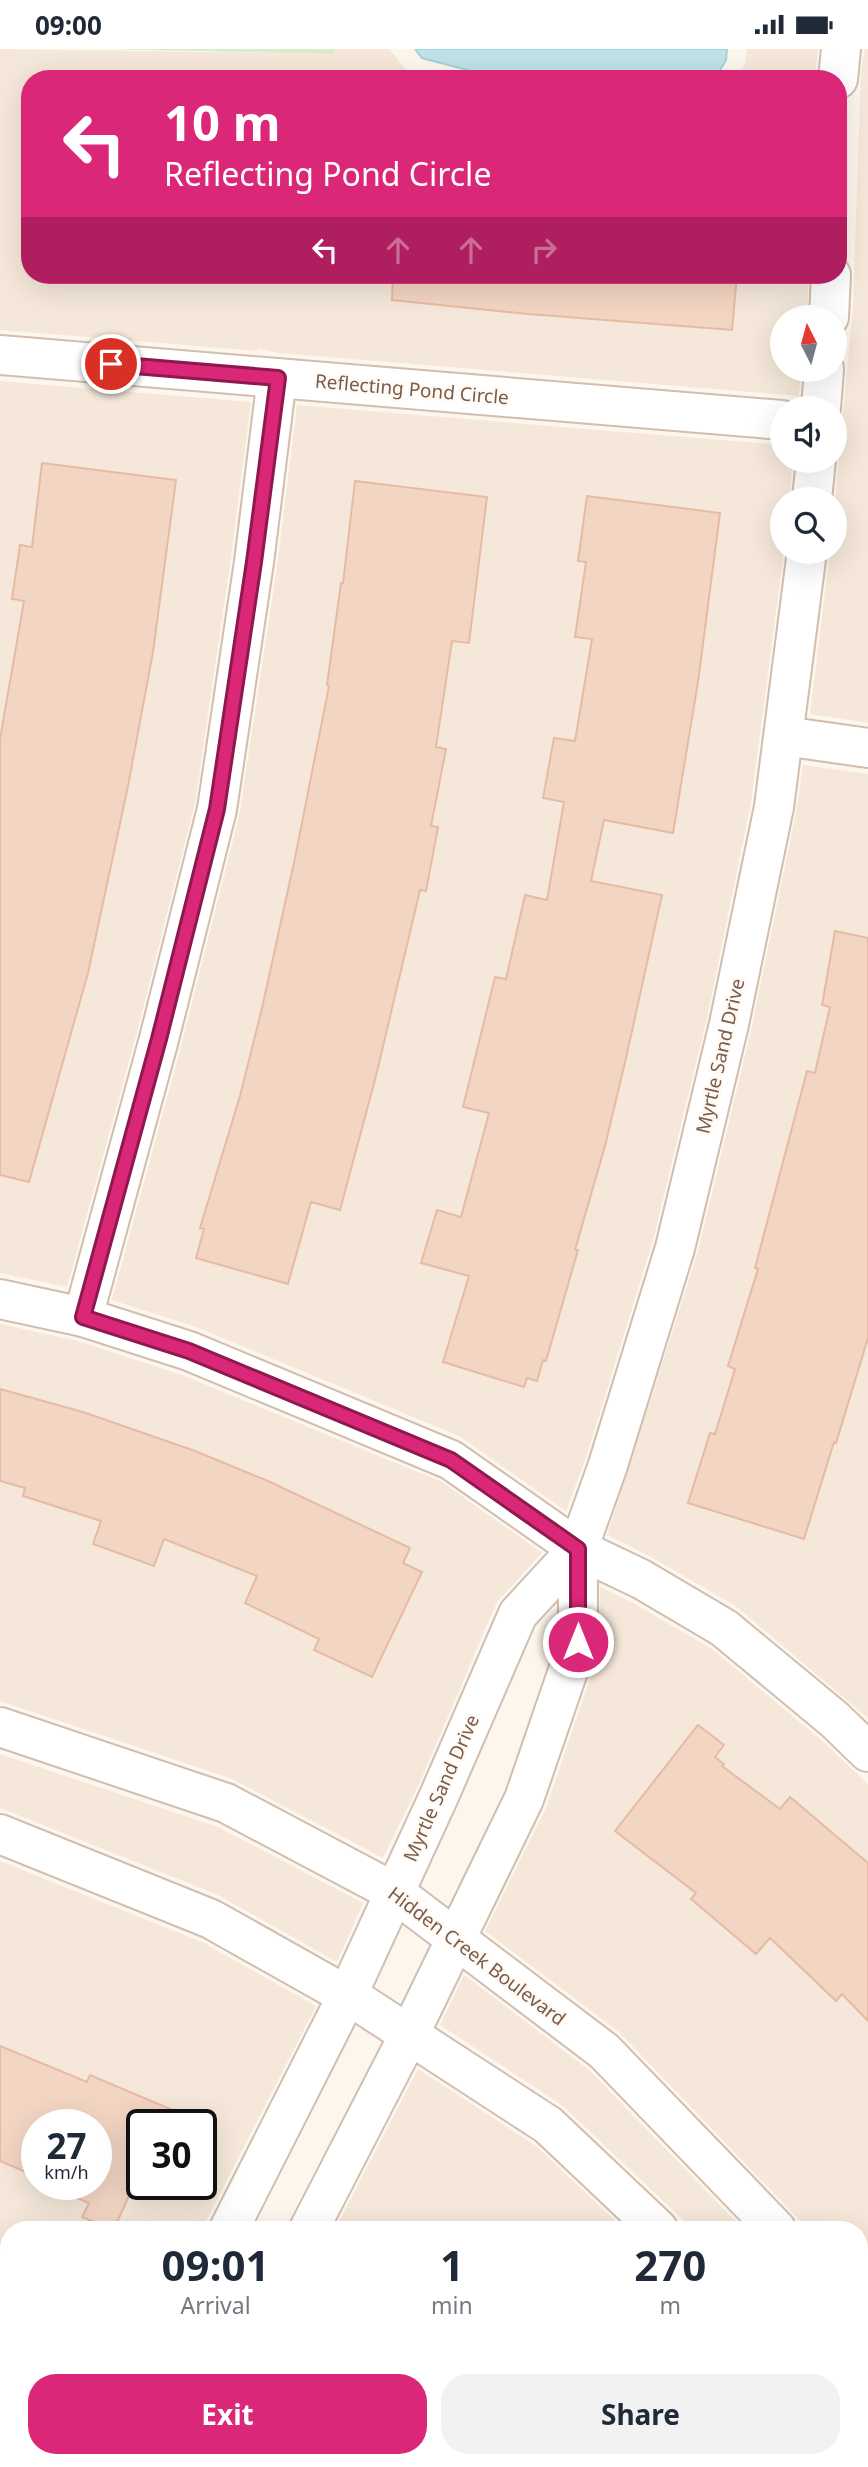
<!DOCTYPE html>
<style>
:root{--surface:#fff;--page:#f2f2f3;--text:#1f2937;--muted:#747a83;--accent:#db2777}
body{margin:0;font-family:"Noto Sans",sans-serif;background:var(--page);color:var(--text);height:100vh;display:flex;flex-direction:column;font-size:26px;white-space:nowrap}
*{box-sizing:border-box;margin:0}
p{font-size:23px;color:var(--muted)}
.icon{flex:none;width:38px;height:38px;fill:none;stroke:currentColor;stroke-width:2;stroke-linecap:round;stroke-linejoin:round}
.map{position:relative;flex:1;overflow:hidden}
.panel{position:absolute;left:0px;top:2172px;width:868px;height:247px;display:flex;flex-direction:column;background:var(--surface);border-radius:28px 28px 0 0;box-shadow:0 7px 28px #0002}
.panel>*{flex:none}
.guide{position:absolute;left:21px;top:21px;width:826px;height:214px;border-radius:28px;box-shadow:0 7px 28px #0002;background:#db2777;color:#fff;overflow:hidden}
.needle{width:46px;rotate:354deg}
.fabs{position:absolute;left:770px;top:256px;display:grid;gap:14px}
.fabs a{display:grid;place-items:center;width:77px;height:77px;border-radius:50%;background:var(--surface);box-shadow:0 7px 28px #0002;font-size:35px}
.speed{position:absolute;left:21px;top:2060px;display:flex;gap:14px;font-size:35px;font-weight:700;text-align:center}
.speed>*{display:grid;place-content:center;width:91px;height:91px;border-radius:50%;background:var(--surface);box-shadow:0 7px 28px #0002;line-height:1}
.speed small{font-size:18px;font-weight:400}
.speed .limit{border:4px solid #111;border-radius:10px;background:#fff;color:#111}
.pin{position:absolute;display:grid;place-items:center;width:60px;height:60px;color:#fff;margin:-30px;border:4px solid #fff;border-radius:50%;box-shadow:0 2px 7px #0007}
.me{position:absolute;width:77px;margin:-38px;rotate:0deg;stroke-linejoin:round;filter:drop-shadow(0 0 5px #0008)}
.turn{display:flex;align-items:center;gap:24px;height:147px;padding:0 28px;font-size:32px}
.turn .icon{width:91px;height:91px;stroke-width:2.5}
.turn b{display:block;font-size:49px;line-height:60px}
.lanes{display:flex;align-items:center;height:66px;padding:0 28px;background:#0003;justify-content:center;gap:35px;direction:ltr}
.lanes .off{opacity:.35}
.eta{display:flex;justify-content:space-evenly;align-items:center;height:119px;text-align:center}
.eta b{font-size:42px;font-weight:700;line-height:49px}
.action{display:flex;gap:14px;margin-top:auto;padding:14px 28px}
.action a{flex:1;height:80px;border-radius:28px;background:var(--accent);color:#fff;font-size:28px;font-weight:700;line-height:80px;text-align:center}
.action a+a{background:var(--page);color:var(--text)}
.status{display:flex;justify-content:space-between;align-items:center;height:49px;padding:0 35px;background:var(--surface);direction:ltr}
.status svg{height:19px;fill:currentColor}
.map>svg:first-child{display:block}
.residential{fill:#f5e8da;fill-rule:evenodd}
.green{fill:#d8ecc9}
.water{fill:#bfe3e8;stroke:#a5d3da;stroke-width:2}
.building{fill:#f3d5c3;stroke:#e6bba3;stroke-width:2}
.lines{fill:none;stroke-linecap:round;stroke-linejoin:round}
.minor-casing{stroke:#d1beb0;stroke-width:42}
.minor{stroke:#fff;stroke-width:38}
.route-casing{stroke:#8e194d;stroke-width:18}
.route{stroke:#db2777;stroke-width:12}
.labels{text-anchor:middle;stroke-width:5;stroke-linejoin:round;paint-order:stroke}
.street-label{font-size:19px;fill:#7a5c4d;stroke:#fffaf3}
</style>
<div class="status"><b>09:00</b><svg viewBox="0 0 49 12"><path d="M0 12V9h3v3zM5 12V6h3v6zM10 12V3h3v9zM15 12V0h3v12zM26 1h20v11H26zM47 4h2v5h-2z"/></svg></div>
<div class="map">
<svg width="868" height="2418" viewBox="0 0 868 2418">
<rect width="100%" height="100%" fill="#fdf6ec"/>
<g class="residential">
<path d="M 0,0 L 333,5 L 335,0 L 389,0 L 412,29 L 416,30 L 30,30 L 30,226 L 809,226 L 807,268 L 782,268 L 782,320 L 801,320 L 799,347 L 279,304 L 259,300 L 258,302 L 0,281 Z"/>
<path d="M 747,0 L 818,0 L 815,30 L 737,30 L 745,15 Z"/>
<path d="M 865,0 L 868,0 L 868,674 L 810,665 L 830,502 L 835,502 L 835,450 L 853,257 L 861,20 Z"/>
<path d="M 0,332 L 251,353 L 231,508 L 195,754 L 137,983 L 67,1238 L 0,1224 Z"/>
<path d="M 297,356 L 782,396 L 782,411 L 793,411 L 789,450 L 782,450 L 783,510 L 751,753 L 707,969 L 653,1191 L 586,1409 L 566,1462 L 459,1387 L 196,1278 L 112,1251 L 181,998 L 239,768 L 277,518 Z"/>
<path d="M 803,716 L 868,725 L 868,1669 L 737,1558 L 651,1508 L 607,1486 L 697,1206 L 751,982 L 796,764 Z"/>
<path d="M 0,1275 L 78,1292 L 182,1326 L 442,1433 L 542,1504 L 497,1553 L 419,1735 L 383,1809 L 232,1730 L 0,1652 Z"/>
<path d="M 600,1538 L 631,1553 L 712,1600 L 821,1691 L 868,1735 L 868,2243 L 859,2233 L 859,2180 L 808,2180 L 619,1983 L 485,1882 L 546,1759 L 599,1603 Z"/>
<path d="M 0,1705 L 218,1778 L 363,1854 L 337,1913 L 218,1846 L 0,1759 Z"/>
<path d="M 0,1812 L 202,1893 L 316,1957 L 202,2180 L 9,2180 L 9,2205 L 0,2202 ZM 37,2076 L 96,2076 L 96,2135 L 37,2135 ZM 142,2076 L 201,2076 L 201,2135 L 142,2135 Z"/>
<path d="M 464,1926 L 589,2021 L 743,2180 L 693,2180 L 563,2057 L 440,1976 Z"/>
<path d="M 418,2020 L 536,2097 L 624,2180 L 335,2180 Z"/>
<path d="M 0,2256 L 9,2261 L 9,2410 L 258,2410 L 269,2418 L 0,2418 Z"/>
<path d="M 859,2306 L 868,2317 L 868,2383 L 859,2370 Z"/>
<path d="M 338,2410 L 830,2410 L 836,2418 L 349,2418 Z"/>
</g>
<path class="green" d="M 100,0 L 335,0 L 334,5 Z"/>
<path class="water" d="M 415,0 L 727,0 L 726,11 L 715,30 L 501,30 L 422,9 Z"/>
<g class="building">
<path d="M 393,226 L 737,226 L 732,281 L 528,265 L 392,251 Z"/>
<path d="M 42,414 L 176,431 L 153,603 L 128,737 L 88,924 L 29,1133 L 0,1126 L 0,690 L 24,552 L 12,550 L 20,496 L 32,498 Z"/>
<path d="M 355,432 L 487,448 L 469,594 L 452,592 L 436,698 L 446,700 L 431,777 L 438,778 L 426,842 L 420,841 L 376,1027 L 340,1161 L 311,1153 L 288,1235 L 196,1209 L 204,1180 L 200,1179 L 240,1047 L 262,959 L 295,809 L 329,637 L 327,636 L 341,534 L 343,534 Z"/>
<path d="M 587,447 L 720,464 L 698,633 L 673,784 L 604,771 L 591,832 L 662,846 L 626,1009 L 605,1097 L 575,1201 L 578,1201 L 546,1312 L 543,1311 L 537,1332 L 527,1329 L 524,1338 L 443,1313 L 469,1227 L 421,1214 L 437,1161 L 461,1168 L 489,1064 L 463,1058 L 495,928 L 506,930 L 525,846 L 547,851 L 564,753 L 543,749 L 554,689 L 575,692 L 592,590 L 575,588 L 586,513 L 578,512 Z"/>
<path d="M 835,882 L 868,889 L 868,1289 L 836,1394 L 834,1393 L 804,1490 L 688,1454 L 710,1384 L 715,1385 L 735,1320 L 728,1317 L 758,1220 L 755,1219 L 807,1022 L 815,1024 L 830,958 L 822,956 Z"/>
<path d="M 0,1340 L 83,1363 L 195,1402 L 268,1432 L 410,1499 L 403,1514 L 422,1523 L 372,1628 L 314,1601 L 319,1590 L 245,1554 L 257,1527 L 164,1490 L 154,1517 L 93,1495 L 101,1472 L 23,1447 L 25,1439 L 0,1432 Z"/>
<path d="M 698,1676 L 724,1696 L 715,1708 L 724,1715 L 722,1717 L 780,1760 L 790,1748 L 868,1814 L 868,1972 L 842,1945 L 836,1952 L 770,1889 L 756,1905 L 691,1850 L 696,1844 L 615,1782 Z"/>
<path d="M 0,1997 L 87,2033 L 90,2026 L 208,2076 L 142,2076 L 142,2118 L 114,2180 L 111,2180 L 82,2168 L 89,2154 L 77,2149 L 78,2146 L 53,2135 L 96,2135 L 96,2076 L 37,2076 L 37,2128 L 0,2112 Z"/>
</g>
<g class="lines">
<defs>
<g id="minor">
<path d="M 838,30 L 841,0"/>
<path d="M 829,268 L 831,226"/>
<path d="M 0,306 L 782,371"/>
<path d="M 821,359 L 824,320"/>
<path d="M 812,450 L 816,411"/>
<path d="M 784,687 L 868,699"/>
<path d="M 0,1250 L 83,1268 L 189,1302 L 451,1411 L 578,1500 L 641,1530 L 724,1579 L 835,1671 L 868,1703"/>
<path d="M 83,1268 L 159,990 L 217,760 L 254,513 L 277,329"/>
<path d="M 0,1678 L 226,1754 L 394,1843 L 604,2002 L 776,2180"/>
<path d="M 0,1785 L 211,1870 L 362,1955 L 548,2076 L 658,2180"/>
<path d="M 229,2180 L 347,1947 L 439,1747 L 518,1565 L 578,1500"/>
<path d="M 309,2180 L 409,1986 L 524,1750 L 578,1593 L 578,1500 L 607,1419 L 675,1199 L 729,975 L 774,758 L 807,502"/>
<path d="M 0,2228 L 9,2233"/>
<path d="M 859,2269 L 868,2280"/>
<path d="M 298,2410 L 309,2418"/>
<path d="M 858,2410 L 864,2418"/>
</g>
</defs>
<use href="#minor" class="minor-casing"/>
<use href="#minor" class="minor"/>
</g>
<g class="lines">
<defs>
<path id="route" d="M 111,315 L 278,329 L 254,513 L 217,760 L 159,990 L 83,1268 L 189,1302 L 451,1411 L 578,1500 L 578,1593"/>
</defs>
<use href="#route" class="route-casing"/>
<use href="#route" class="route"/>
</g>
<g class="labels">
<g class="street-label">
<text transform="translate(412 340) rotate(5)" y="7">Reflecting Pond Circle</text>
<text transform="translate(720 1007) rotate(-77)" y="7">Myrtle Sand Drive</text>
<text transform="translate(441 1739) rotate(-66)" y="7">Myrtle Sand Drive</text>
<text transform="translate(477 1907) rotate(37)" y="7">Hidden Creek Boulevard</text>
</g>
</g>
</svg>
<div class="fabs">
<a><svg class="needle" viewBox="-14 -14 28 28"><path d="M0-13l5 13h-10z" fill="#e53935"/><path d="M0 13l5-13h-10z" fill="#747a83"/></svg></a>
<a><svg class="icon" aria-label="sound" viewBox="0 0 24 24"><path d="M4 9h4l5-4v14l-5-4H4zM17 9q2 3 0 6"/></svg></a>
<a><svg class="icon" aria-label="search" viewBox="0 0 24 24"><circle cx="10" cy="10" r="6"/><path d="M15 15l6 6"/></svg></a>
</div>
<div class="speed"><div>27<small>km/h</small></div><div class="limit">30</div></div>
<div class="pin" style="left:111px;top:315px;background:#d93025"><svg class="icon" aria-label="arrive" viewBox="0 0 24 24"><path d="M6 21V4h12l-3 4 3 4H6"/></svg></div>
<svg class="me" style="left:578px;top:1593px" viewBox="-20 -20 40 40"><circle r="17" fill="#db2777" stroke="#fff" stroke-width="3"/><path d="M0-11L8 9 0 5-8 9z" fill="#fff"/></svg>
<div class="guide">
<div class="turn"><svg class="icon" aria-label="left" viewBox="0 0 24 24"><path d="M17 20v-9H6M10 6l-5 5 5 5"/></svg><div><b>10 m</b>Reflecting Pond Circle</div></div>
<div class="lanes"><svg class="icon" aria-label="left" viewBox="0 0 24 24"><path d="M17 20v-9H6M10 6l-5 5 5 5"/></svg><svg class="icon off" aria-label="ahead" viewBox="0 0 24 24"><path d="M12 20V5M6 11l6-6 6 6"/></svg><svg class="icon off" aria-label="ahead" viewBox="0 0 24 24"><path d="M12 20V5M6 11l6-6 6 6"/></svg><svg class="icon off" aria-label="right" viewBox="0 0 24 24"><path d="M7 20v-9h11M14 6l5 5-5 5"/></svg></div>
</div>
<section class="panel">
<div class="eta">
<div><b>09:01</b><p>Arrival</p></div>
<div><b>1</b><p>min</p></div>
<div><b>270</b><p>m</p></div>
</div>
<div class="action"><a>Exit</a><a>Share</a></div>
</section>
</div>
